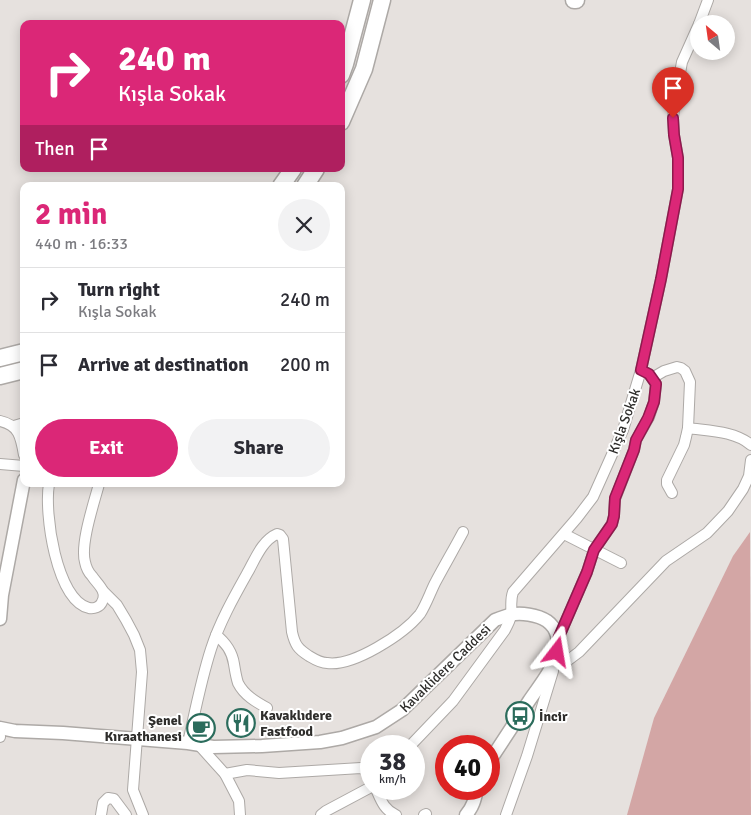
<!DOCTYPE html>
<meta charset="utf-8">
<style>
:root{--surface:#fff;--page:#f2f2f3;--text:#2b2b33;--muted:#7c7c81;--line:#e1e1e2;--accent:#db2777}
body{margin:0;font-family:Signika,sans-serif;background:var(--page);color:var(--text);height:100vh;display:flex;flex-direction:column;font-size:19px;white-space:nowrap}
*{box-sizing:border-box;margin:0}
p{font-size:16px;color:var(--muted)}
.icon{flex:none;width:28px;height:28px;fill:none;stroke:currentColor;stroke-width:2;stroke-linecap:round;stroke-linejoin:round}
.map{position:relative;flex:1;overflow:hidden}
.side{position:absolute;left:20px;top:182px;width:325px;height:305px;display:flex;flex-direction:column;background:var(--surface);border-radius:10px;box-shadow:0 2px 12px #0003}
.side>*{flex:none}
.banner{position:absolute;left:20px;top:20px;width:325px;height:152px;border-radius:10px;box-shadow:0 2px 12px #0003;background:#db2777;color:#fff;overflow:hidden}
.needle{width:32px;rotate:331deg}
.fabs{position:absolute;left:690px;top:15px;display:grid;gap:10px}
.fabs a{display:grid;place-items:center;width:45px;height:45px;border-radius:50%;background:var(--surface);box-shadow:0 2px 12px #0003;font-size:25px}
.speed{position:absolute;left:360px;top:735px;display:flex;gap:10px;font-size:25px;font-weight:700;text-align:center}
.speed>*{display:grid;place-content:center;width:65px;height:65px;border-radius:50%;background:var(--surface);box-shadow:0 2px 12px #0003;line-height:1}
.speed small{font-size:12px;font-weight:400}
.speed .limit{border:8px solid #d22;background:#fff;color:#111}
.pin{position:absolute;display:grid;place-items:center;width:42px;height:42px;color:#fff;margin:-51px -21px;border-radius:50% 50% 50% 0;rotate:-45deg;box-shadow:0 0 5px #0007}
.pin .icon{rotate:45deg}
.me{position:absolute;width:55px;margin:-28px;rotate:14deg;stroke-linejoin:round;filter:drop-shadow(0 0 4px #0008)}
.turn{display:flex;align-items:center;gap:18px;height:105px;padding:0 15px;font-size:22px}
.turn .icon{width:65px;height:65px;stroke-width:2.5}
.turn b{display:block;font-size:35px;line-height:42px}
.then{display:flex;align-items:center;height:48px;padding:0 15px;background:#0003;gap:10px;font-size:19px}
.round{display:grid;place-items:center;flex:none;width:52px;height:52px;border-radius:26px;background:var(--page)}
.headline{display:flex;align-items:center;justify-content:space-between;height:85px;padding:0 15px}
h1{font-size:30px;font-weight:700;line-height:38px;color:var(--accent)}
.button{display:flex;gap:10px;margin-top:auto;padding:10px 15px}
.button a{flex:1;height:58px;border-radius:30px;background:var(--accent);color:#fff;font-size:20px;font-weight:700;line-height:58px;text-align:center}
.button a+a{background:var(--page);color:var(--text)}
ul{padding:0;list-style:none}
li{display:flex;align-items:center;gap:15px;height:65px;padding:0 15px;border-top:1px solid var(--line)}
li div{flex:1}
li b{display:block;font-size:19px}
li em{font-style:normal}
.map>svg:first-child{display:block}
.forest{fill:#d3a6a5}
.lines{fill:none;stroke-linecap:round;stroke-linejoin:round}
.minor-casing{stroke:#ada9a6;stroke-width:12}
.tertiary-casing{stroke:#ada9a6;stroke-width:15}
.trunk-casing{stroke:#ada9a6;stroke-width:19}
.minor{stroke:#fff;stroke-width:10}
.tertiary{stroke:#fff;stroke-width:12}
.trunk{stroke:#fff;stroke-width:16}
.route-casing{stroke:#8e194d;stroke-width:12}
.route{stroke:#db2777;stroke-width:9}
.labels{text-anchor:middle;stroke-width:4;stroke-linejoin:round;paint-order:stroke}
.street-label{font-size:14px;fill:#2e2d2b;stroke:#fff}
.poi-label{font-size:14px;font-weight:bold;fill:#2e2d2b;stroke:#fff;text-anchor:start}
</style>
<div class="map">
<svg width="751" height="815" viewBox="0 0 751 815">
<rect width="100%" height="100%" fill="#e6e1de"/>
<path class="forest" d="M 750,532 L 751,815 L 627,815 L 654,718 L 733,556 Z"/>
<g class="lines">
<defs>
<g id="minor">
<path d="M 699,24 L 708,0"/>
<path d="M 652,378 L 664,371 L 677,367 L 681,368 L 685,371 L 690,382 L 688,428 L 686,437 L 684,445 L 667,480 L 667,484 L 672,493"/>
<path d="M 0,421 C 19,425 21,437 24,455"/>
<path d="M 14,426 L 24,423"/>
<path d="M 688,428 C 709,431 735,431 751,445"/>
<path d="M 0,464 L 24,466"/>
<path d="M 49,484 C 44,512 56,600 89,608 C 94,609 100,607 102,602 C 108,591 97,584 92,576 C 89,573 86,567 85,562 C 80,544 94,503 99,484"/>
<path d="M 564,534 L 621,563"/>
<path d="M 103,591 L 117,605 L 126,620 L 134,635 L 140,650 L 142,672 L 133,790 L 143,815"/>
<path d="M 216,635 C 226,643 232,651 234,664 C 235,670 236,677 238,683 C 244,695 256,702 267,708"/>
<path d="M 558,639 L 587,572 L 594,550 L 612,524 L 614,516 L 615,499 L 634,450 L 636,440 L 649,417 L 654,402 L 656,384 L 649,374 L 641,370"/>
<path d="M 0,736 L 0,737"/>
<path d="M 188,743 C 195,712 201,680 211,649 C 220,621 235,595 249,570 C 256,557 263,540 277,534 L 280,535 L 283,539 L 292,632 C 295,645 298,649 309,656 C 314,659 320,663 327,663 C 353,667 404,634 420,614 C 426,605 430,593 435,583 C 444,566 454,549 463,532"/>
<path d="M 198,744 L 225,774 L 239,801 L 240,815"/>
<path d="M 410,746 L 453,701 L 505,630 C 507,625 511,620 511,614 C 512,606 510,600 513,592 L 577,518 L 593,497 L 623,430 L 641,370 L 661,279 L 678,189 L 678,158 L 674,135 L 673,118 L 675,100 L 682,62 L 699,24"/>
<path d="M 225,774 L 247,770 L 279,773 L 361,768 L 367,771 L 371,779"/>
<path d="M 376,789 C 381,800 384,810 396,815"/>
<path d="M 101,815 L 103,803 L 108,798 L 114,799 L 126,815"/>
<path d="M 321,815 L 326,811 L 371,787"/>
<path d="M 424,815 L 426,814"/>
<path d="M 506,815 L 527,756 L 553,671 L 553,664 L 567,661 L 579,652 L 666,561 L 707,533 L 728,511 L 743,489 L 749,476 L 751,460"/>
</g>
<g id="tertiary">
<path d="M 0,619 L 2,595 L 24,480"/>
<path d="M 0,728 L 15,731 L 63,733 L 188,743 L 213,747 L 262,746 L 320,742 L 342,738 L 376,727 L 402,710 L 495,620 C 500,618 505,616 510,615 C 520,612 538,615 547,621 C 557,628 560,641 557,652 C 553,670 539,686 529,701 C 515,722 502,742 489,762"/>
<path d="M 466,815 C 473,807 475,799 477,789"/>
</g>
<g id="trunk">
<path d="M 574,0 L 576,0"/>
<path d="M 341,75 L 345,64 L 362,0"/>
<path d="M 341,122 L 364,69 L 382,0"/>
<path d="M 281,186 L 293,169"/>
<path d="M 305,186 L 316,169"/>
<path d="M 0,358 L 24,352"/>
<path d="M 0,376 L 24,370"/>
</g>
</defs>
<use href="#minor" class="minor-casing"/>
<use href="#tertiary" class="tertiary-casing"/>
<use href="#trunk" class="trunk-casing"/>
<use href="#minor" class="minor"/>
<use href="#tertiary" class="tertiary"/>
<use href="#trunk" class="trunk"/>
</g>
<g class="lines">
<defs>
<path id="route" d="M 557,652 L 558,639 L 587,572 L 594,550 L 612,524 L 614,516 L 615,498 L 634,450 L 636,440 L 648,418 L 654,402 L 656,384 L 649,374 L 641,370 L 661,279 L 678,189 L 678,158 L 674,135 L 673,118"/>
</defs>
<use href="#route" class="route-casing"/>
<use href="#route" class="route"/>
</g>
<defs>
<symbol id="bus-ring" viewBox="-11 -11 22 22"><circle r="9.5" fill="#fff" stroke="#2b6c5c" stroke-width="1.5"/><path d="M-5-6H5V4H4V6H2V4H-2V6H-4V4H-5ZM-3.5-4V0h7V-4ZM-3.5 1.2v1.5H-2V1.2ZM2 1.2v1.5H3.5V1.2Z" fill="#2b6c5c"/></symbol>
<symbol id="restaurant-ring" viewBox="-11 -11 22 22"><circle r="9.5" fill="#fff" stroke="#2b6c5c" stroke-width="1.5"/><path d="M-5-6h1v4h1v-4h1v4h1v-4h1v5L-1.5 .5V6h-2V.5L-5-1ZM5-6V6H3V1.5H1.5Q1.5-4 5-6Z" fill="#2b6c5c"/></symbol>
<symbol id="cafe-ring" viewBox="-11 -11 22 22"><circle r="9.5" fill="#fff" stroke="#2b6c5c" stroke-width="1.5"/><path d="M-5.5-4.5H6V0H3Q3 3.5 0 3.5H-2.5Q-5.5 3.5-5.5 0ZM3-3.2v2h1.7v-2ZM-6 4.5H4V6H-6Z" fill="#2b6c5c"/></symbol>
</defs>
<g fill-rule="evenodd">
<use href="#bus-ring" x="504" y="700" width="32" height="32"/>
<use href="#restaurant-ring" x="225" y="707" width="32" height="32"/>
<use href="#cafe-ring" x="185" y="712" width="32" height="32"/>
</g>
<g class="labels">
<g class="street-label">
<text transform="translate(624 421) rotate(-70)" y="5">Kışla Sokak</text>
<text transform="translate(445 668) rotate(-44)" y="5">Kavaklidere Caddesi</text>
</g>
<g class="poi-label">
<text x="260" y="720">Kavaklıdere<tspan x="260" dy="16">Fastfood</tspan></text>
<text x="539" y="721">İncir</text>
<text x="182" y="725" text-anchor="end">Şenel<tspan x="182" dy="16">Kıraathanesi</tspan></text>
</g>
</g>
</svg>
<div class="fabs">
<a><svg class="needle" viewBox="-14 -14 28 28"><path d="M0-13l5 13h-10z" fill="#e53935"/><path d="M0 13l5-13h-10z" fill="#7c7c81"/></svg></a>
</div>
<div class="speed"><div>38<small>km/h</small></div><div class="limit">40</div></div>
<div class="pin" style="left:673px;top:118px;background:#d93025"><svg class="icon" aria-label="arrive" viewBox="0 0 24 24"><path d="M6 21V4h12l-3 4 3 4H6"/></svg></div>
<svg class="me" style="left:557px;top:652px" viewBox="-20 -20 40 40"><path d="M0-17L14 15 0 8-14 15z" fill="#db2777" stroke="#fff" stroke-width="4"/></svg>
<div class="banner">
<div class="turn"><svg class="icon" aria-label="right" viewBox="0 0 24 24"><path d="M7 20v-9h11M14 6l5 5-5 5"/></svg><div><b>240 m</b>Kışla Sokak</div></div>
<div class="then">Then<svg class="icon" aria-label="arrive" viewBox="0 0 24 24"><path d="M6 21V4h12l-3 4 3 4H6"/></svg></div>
</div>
<section class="side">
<div class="headline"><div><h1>2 min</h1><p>440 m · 16:33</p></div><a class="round"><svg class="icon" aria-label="close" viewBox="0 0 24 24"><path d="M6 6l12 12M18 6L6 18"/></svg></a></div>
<ul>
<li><svg class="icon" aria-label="right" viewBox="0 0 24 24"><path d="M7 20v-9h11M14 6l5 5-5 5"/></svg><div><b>Turn right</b><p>Kışla Sokak</p></div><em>240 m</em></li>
<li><svg class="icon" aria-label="arrive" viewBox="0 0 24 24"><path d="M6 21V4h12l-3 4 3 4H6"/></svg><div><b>Arrive at destination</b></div><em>200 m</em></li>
</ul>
<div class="button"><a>Exit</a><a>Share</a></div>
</section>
</div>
